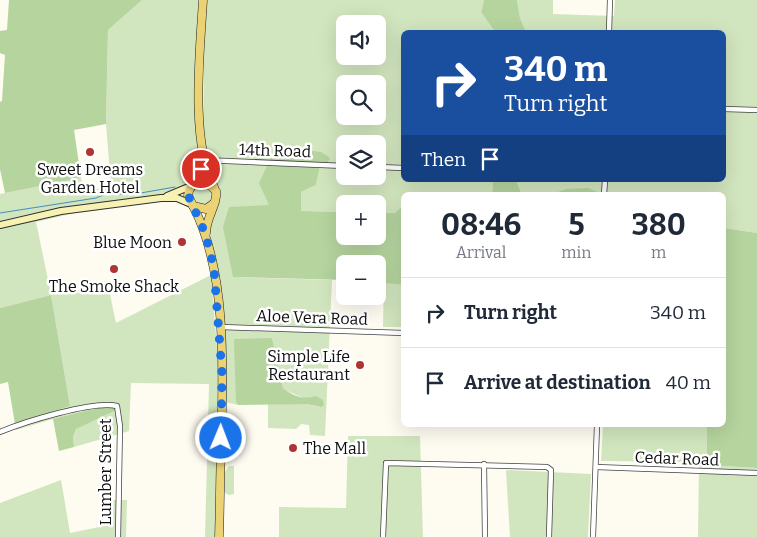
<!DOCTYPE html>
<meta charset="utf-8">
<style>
:root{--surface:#fff;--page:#f2f2f3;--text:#1f2937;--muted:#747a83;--line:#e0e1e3}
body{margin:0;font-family:Bitter,serif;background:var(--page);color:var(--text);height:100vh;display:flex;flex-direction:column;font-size:19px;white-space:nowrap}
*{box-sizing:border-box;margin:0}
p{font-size:16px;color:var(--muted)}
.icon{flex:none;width:28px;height:28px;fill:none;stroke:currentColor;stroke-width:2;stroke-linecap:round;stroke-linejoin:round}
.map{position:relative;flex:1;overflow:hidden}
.details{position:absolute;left:401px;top:192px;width:325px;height:235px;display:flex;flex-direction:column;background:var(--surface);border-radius:8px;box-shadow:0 5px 20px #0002}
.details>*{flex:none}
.hud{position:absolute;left:401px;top:30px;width:325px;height:152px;border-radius:8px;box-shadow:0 5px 20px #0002;background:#1a4fa0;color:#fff;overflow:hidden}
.controls{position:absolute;left:336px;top:15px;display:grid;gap:10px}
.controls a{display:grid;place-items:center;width:50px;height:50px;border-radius:8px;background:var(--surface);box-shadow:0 5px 20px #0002;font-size:25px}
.pin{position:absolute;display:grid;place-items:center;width:42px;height:42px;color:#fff;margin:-21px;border:2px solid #fff;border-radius:50%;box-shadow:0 1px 5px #0007}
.me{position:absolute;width:55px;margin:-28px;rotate:1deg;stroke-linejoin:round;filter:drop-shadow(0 0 4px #0008)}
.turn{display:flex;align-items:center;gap:18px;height:105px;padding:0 20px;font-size:22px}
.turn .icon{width:65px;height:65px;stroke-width:2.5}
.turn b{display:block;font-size:35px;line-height:42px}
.then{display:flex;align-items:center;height:48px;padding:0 20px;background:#0003;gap:10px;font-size:19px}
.eta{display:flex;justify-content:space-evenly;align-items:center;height:85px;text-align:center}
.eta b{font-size:30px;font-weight:700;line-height:35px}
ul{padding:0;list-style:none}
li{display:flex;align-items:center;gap:15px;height:70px;padding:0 20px;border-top:1px solid var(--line)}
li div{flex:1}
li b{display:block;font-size:19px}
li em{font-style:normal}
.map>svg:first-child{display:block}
.green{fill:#d1e5be;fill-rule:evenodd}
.forest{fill:#b5d49e}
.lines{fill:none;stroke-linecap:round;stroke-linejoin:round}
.stream{stroke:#498cc0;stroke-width:1}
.street-casing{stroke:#414141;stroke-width:6}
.secondary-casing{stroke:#303030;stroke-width:8}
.primary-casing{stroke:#1f1f1f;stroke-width:9}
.street{stroke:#fff;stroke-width:4.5}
.secondary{stroke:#f7f2b3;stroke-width:6}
.primary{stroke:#ebd274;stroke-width:8}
.route{stroke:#1a73e8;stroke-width:9;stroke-dasharray:0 16.2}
.poi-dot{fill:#b13435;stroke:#fff;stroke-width:2}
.labels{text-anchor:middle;stroke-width:5;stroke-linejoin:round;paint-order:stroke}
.street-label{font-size:16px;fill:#0e0e0e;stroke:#fff}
.poi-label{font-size:16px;fill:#0e0e0e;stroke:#fff}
</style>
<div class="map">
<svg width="757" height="537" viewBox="0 0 757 537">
<rect width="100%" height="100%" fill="#fefcf1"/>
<g class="green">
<path d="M 142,0 L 198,0 L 197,84 L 199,164 L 190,183 L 163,193 L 164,200 L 92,209 L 36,222 L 51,294 L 108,285 L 116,323 L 211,275 L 218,360 L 215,537 L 205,537 L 209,384 L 131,383 L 129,431 L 74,447 L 73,437 L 76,429 L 92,420 L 53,419 L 16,430 L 15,424 L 70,406 L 51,295 L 0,308 L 0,194 L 81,178 L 84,192 L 111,186 L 106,124 L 108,30 Z"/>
<path d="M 205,0 L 484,0 L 481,12 L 495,32 L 404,32 L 404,180 L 486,180 L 493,182 L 492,195 L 404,195 L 404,208 L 400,208 L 396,213 L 378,212 L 378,204 L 345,204 L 345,212 L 301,211 L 301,192 L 316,185 L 320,166 L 330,158 L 269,205 L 233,277 L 332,280 L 325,436 L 310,435 L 309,425 L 301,424 L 296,429 L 268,428 L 268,404 L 307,404 L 320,407 C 308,397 295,397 283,388 L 272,338 L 236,402 L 238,405 L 225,402 L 214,256 L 209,228 L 220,195 L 207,162 L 203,125 ZM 345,24 L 378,24 L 378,56 L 345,56 ZM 345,84 L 378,84 L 378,116 L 345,116 ZM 345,144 L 378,144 L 378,176 L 345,176 Z"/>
<path d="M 517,0 L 553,0 L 553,14 L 614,16 L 615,0 L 757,0 L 757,233 L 724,228 L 724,195 L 600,195 L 600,193 L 522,195 L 516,180 L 724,180 L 724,32 L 526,32 L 520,18 Z"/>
<circle cx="202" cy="196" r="10"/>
<path d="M 384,282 L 404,285 L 404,327 L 383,327 Z"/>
<path d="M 603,425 L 707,425 L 707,465 L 757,468 L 757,537 L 698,537 L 699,462 L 601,461 Z"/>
<path d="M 348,436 L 420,436 L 423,537 L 279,537 L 279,507 L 346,508 Z"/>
<path d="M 229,466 L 234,466 L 234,494 L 229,495 L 224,492 L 225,472 Z"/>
<path d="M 506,470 L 591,474 L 588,537 L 510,537 Z"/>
<path d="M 61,480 L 70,533 L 109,525 L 110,500 L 127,500 L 126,537 L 0,537 L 0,503 Z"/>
</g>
<g class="forest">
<path d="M 9,0 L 142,0 L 108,30 L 106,124 L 74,130 L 81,178 L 5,193 L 0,169 L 0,102 L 2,101 L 5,55 L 0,53 L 0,31 L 7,30 Z"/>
<path d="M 484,0 L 517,0 L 520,18 L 526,32 L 495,32 L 481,12 Z"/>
<path d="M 304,150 L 321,152 L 330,158 L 326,165 L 320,166 L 316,185 L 301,192 L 301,211 L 345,212 L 345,236 L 378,236 L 378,212 L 395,213 L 400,208 L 404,208 L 404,285 L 378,282 L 378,264 L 345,264 L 345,280 L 233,277 L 223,227 L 229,207 L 269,205 L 259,183 L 273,153 L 283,151 L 299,157 Z"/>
<path d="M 486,180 L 516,180 L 522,195 L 492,195 L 493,182 Z"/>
<path d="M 588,188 L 600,193 L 600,195 L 550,195 L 566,189 Z"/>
<path d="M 724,228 L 757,233 L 757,468 L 707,465 L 707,425 L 724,425 Z"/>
<path d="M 51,295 L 70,406 L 15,424 L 8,382 L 0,384 L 0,308 Z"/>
<path d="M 272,338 L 283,388 C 293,396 302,400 316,396 L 323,400 L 324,405 L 321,407 L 307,404 L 238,405 L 236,402 L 234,339 Z"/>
<path d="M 107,406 L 115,407 L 116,410 L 76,429 L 73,437 L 74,447 L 59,451 L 53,419 Z"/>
</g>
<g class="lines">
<g class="stream">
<path d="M 135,194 L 175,187"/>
<path d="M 0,213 L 96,198 L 106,194 L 131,194"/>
</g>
<defs>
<g id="street">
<path d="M 609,32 L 610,0"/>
<path d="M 724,109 L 757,110"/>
<path d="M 204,160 L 345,166"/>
<path d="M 378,167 L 404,168"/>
<path d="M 604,195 L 605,180"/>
<path d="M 221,327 L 404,333"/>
<path d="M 0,432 C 24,422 94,400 117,406 L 120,426 L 118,537"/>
<path d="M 484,464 L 485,537"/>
<path d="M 596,467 L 757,473"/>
<path d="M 383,537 L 386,463 L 547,467 L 551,470 L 549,537"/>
<path d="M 593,537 L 597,425"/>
</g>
<g id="secondary">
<path d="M 167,196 L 191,186"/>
<path d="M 0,225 L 61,211 L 161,198 L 177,198 L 191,204"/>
</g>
<g id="primary">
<path d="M 203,0 C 200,51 190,142 214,187"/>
<path d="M 194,184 L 199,175 L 202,160"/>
<path d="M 193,206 C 228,272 223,376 221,449 C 220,479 220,508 219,537"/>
<path d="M 206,233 C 206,217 218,204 216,191 L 206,182 C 196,180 190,185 188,195 L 193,206 L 206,209 L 213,204"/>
</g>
</defs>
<use href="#street" class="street-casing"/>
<use href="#secondary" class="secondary-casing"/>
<use href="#primary" class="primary-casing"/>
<use href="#street" class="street"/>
<use href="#secondary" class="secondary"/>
<use href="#primary" class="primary"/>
</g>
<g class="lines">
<path class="route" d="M 201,169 L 188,195 L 205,233 L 214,268 L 222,373 L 221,438"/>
</g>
<g class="poi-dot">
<circle cx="90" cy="152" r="5"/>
<circle cx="182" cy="242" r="5"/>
<circle cx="114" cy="269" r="5"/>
<circle cx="360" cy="365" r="5"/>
<circle cx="293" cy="448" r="5"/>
</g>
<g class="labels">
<g class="street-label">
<text transform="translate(275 150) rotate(2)" y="6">14th Road</text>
<text transform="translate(312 317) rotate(2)" y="6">Aloe Vera Road</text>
<text transform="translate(677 458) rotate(2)" y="6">Cedar Road</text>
<text transform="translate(105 472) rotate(-90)" y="6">Lumber Street</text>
</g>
<g class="poi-label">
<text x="90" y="175">Sweet Dreams<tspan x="90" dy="18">Garden Hotel</tspan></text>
<text x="172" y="248" text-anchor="end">Blue Moon</text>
<text x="114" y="292">The Smoke Shack</text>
<text x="350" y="362" text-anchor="end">Simple Life<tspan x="350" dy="18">Restaurant</tspan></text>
<text x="303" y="454" text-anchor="start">The Mall</text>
</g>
</g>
</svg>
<div class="controls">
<a><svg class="icon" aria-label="sound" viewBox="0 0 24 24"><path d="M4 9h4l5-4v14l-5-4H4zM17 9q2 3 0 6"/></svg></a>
<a><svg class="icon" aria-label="search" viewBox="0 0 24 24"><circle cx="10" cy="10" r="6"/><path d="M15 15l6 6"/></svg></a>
<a><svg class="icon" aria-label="layers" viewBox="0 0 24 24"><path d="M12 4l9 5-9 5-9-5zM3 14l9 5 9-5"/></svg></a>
<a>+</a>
<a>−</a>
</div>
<div class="pin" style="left:201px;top:169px;background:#d93025"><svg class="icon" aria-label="arrive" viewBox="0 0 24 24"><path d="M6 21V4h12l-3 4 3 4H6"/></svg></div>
<svg class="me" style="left:221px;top:438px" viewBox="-20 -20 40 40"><circle r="17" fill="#1a73e8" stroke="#fff" stroke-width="3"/><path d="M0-11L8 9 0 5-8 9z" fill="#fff"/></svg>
<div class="hud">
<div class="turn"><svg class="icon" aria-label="right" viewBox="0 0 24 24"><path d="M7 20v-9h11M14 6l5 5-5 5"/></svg><div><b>340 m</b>Turn right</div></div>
<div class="then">Then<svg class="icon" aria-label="arrive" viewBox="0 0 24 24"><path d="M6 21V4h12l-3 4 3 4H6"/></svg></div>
</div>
<section class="details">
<div class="eta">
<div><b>08:46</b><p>Arrival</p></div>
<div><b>5</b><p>min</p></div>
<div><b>380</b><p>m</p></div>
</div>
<ul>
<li><svg class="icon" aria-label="right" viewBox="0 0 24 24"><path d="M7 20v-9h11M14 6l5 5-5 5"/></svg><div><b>Turn right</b></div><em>340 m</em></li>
<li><svg class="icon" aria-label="arrive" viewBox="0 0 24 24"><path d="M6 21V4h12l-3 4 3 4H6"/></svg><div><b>Arrive at destination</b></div><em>40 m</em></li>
</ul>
</section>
</div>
